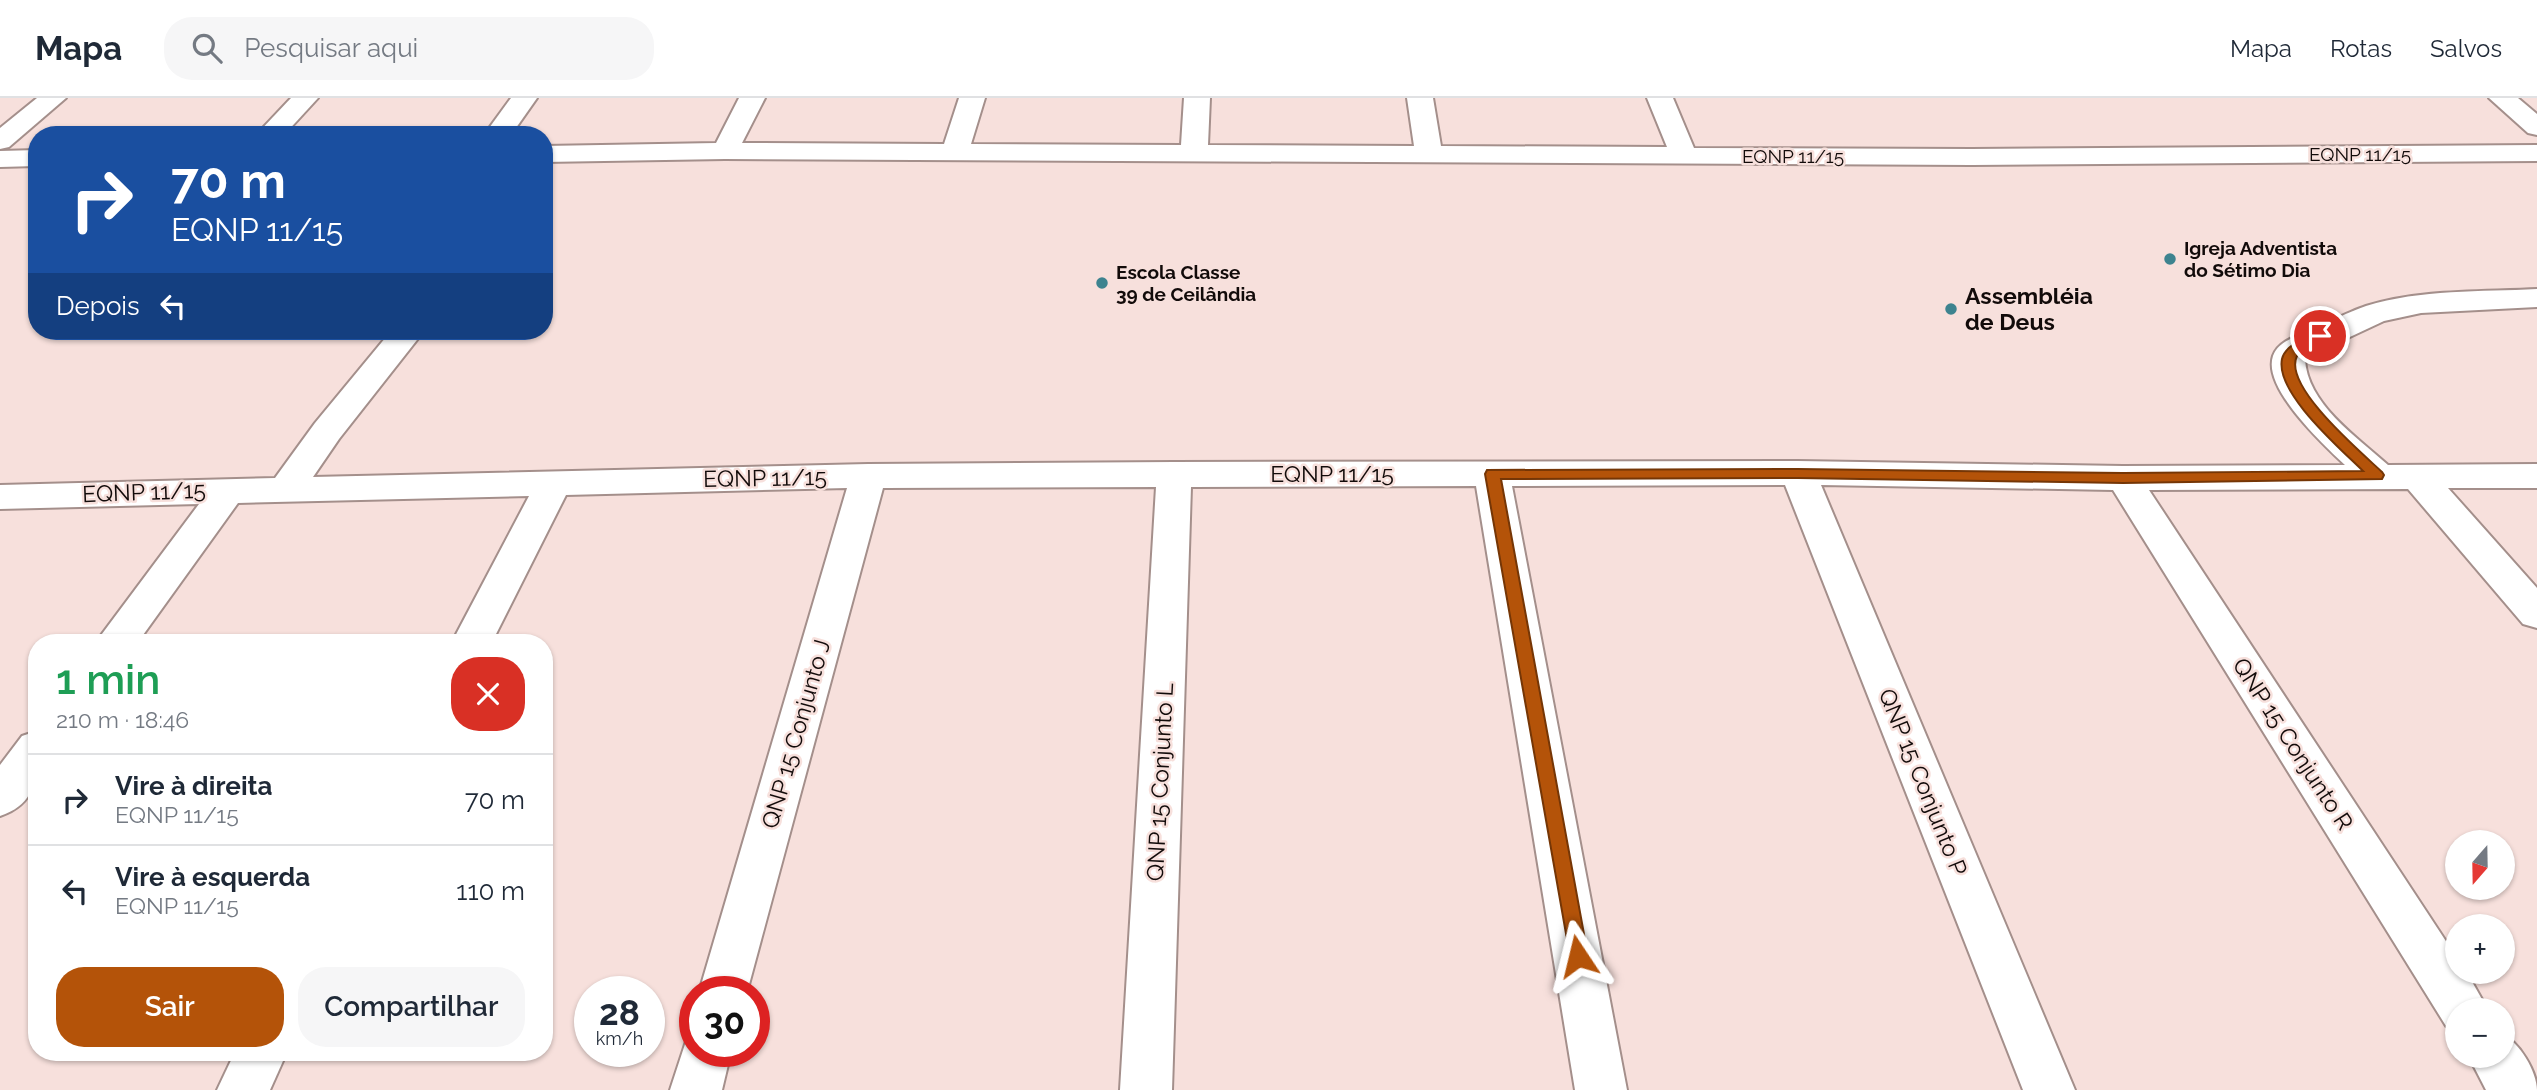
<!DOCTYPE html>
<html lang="pt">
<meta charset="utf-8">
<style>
:root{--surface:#fff;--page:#f6f6f7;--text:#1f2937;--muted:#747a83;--line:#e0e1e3;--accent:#b45309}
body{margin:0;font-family:Raleway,sans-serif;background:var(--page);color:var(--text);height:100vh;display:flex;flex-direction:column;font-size:26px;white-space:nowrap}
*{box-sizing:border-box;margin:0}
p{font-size:23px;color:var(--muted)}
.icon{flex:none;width:38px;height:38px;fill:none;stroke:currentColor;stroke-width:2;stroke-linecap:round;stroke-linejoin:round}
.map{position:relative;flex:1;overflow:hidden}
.drawer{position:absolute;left:28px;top:536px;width:525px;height:427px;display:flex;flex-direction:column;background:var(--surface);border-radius:28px;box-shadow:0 2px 5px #0004}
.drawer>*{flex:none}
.guide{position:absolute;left:28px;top:28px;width:525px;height:214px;border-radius:28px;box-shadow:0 2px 5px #0004;background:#1a4fa0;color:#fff;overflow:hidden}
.needle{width:46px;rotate:200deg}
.tools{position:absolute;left:2445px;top:732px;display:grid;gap:14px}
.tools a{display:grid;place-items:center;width:70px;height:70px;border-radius:50%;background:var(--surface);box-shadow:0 2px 5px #0004;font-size:35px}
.speed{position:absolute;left:574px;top:878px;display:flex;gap:14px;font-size:35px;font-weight:700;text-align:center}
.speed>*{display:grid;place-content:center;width:91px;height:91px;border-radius:50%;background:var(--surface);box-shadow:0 2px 5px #0004;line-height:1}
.speed small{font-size:18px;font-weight:400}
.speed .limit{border:10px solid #d22;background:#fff;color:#111}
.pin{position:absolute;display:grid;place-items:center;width:60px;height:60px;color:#fff;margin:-30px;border:4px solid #fff;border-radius:50%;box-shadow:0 2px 7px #0007}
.me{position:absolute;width:77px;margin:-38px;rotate:350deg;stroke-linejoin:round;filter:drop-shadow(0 0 5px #0008)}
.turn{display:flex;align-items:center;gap:24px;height:147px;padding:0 28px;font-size:32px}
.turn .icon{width:91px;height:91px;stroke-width:2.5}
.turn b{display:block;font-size:49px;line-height:60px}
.then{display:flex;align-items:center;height:66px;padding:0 28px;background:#0003;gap:14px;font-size:26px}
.round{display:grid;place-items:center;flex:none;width:74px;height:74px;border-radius:28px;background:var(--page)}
.headline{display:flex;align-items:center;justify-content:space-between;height:119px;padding:0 28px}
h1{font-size:42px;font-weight:600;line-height:52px;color:#1e9e55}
.button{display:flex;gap:14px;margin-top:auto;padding:14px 28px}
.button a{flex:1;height:80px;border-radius:28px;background:var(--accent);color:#fff;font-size:28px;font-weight:600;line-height:80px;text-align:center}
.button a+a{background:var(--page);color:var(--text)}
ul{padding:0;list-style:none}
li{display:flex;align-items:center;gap:21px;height:91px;padding:0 28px;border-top:2px solid var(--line)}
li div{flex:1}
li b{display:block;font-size:26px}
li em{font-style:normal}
header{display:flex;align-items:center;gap:42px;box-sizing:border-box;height:98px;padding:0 35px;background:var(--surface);border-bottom:2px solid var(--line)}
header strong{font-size:33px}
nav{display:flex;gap:38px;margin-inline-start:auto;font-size:24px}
.search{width:490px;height:63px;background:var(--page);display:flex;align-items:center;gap:18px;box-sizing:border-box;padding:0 24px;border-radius:28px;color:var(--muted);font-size:26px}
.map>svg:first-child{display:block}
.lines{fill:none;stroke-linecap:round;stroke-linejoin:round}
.minor-casing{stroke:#a48f8b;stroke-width:4}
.major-casing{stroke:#a48f8b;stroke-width:4}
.minor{fill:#fff;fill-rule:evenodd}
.major{fill:#fff;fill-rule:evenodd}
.route{fill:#b45309;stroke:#753606;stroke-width:2}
.poi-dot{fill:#3d838f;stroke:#f7e0dc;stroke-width:2.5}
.labels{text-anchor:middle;stroke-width:5;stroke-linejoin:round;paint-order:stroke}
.far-street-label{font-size:19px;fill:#120b0a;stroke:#f7e0dc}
.far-poi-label{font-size:19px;font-weight:bold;fill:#120b0a;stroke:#f7e0dc;text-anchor:start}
.poi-label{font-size:23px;font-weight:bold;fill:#120b0a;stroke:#f7e0dc;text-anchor:start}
.street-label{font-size:23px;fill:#120b0a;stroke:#f7e0dc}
</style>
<header>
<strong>Mapa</strong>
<div class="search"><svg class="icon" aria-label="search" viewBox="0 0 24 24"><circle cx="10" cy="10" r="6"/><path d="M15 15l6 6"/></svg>Pesquisar aqui</div>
<nav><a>Mapa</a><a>Rotas</a><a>Salvos</a></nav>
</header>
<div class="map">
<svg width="2537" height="992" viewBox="0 0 2537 992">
<rect width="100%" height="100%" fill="#f7e0dc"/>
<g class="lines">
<defs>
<g id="minor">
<path d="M 291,0 L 318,0 L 284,37 L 256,37 Z"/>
<path d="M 511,0 L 537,0 L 511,37 L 484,37 Z"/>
<path d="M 739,0 L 765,0 L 742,45 L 944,46 L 959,0 L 985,0 L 971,46 L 1181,47 L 1184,0 L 1210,0 L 1208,47 L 1414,48 L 1407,0 L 1433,0 L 1441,48 L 1667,49 L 1647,0 L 1673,0 L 1694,50 L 1972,51 L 2537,47 L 2537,63 L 1972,67 L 725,61 L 544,64 L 544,48 L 716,45 Z"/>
<path d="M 2489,0 L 2518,0 L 2537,16 L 2537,37 L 2528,35 Z"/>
<path d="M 37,52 L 37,68 L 0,69 L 0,53 Z"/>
<path d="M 2537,191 L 2537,209 L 2421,215 L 2384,223 L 2305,260 C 2306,305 2357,339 2388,367 L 2537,366 L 2537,390 L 2448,390 L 2537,490 L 2537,530 L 2523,526 L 2408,391 L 2149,392 L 2457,860 L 2457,873 L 2466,873 L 2488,912 L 2457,912 L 2457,933 L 2446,928 L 2113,392 L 1821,387 L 2075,992 L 2023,992 L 1785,387 L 1512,388 L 1627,992 L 1575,992 L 1476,388 L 1191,389 L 1172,992 L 1120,992 L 1156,389 L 883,390 L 747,894 L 699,894 L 847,390 L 566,397 L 492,544 L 452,544 L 529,398 L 238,405 L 138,544 L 96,544 L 199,406 L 0,411 L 0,387 L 275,380 L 315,325 L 391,233 L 424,233 L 339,341 L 313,379 L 868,366 L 1174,364 L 1798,363 L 2123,368 L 2345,367 C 2324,347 2262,290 2273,258 C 2279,242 2298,238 2312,232 C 2330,224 2348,214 2366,208 C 2421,191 2481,194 2537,191 Z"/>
<path d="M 37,633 C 37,670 42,704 0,718 L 0,667 L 22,638 Z"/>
<path d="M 695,934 L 695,954 L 731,954 L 722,992 L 670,992 L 688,937 Z"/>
<path d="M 2502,937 C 2519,943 2537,974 2537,992 L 2486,992 L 2468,957 L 2502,957 Z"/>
<path d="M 235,954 L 287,954 L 270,992 L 217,992 Z"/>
</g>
<path id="major" d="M 37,0 L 66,0 L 9,49 L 0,51 L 0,30 Z"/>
</defs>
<use href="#minor" class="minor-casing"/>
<use href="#major" class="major-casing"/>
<use href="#minor" class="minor"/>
<use href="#major" class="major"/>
</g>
<path class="route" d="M 2320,234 L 2325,235 L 2325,241 C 2317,245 2301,249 2297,258 C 2282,288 2362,355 2382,374 L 2384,377 L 2382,381 L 2123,385 L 1798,380 L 1501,381 L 1588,858 L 1585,864 L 1578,867 L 1571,864 L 1485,376 L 1487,372 L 1798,371 L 2123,375 L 2363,373 C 2341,351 2275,295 2282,261 C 2285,247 2308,238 2320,234 Z"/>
<g class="poi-dot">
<circle cx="2170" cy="161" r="7"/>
<circle cx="1102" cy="185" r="7"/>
<circle cx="1951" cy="211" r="7"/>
</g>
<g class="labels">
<g class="far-street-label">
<text x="2360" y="63">EQNP 11/15</text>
<text x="1793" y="65">EQNP 11/15</text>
</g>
<g class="far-poi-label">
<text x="2184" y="157">Igreja Adventista<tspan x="2184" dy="22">do Sétimo Dia</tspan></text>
<text x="1116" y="181">Escola Classe<tspan x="1116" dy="22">39 de Ceilândia</tspan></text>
</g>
<g class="poi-label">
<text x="1965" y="206">Assembléia<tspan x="1965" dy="26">de Deus</tspan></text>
</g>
<g class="street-label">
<text x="1332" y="384">EQNP 11/15</text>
<text transform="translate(765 380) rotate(-1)" y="8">EQNP 11/15</text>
<text transform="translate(144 394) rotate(-2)" y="8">EQNP 11/15</text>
<text transform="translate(796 636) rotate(-74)" y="8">QNP 15 Conjunto J</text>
<text transform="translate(2293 646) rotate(57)" y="8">QNP 15 Conjunto R</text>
<text transform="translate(1160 684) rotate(-87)" y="8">QNP 15 Conjunto L</text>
<text transform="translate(1923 684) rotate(68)" y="8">QNP 15 Conjunto P</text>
</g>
</g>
</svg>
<div class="tools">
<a><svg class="needle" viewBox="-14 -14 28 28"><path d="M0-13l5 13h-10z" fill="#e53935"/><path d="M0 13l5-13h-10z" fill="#747a83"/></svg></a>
<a>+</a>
<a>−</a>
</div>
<div class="speed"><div>28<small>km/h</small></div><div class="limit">30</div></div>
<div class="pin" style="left:2320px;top:238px;background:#d93025"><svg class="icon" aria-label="arrive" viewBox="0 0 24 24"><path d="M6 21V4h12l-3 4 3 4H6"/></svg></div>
<svg class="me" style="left:1578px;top:858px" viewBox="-20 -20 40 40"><path d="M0-17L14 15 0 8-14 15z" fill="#b45309" stroke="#fff" stroke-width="4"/></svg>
<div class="guide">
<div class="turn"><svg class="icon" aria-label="right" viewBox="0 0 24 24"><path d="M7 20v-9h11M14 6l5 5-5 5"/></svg><div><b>70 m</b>EQNP 11/15</div></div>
<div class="then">Depois<svg class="icon" aria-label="left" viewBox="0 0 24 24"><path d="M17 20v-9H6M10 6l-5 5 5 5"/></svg></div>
</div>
<section class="drawer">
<div class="headline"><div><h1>1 min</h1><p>210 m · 18:46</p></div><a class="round" style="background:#d93025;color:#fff"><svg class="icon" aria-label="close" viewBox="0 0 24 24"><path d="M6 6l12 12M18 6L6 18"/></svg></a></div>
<ul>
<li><svg class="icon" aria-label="right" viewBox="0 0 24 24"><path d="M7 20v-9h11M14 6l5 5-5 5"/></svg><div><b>Vire à direita</b><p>EQNP 11/15</p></div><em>70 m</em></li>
<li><svg class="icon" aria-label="left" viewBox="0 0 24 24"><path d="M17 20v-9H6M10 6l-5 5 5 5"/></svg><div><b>Vire à esquerda</b><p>EQNP 11/15</p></div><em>110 m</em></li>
</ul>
<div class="button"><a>Sair</a><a>Compartilhar</a></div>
</section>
</div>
